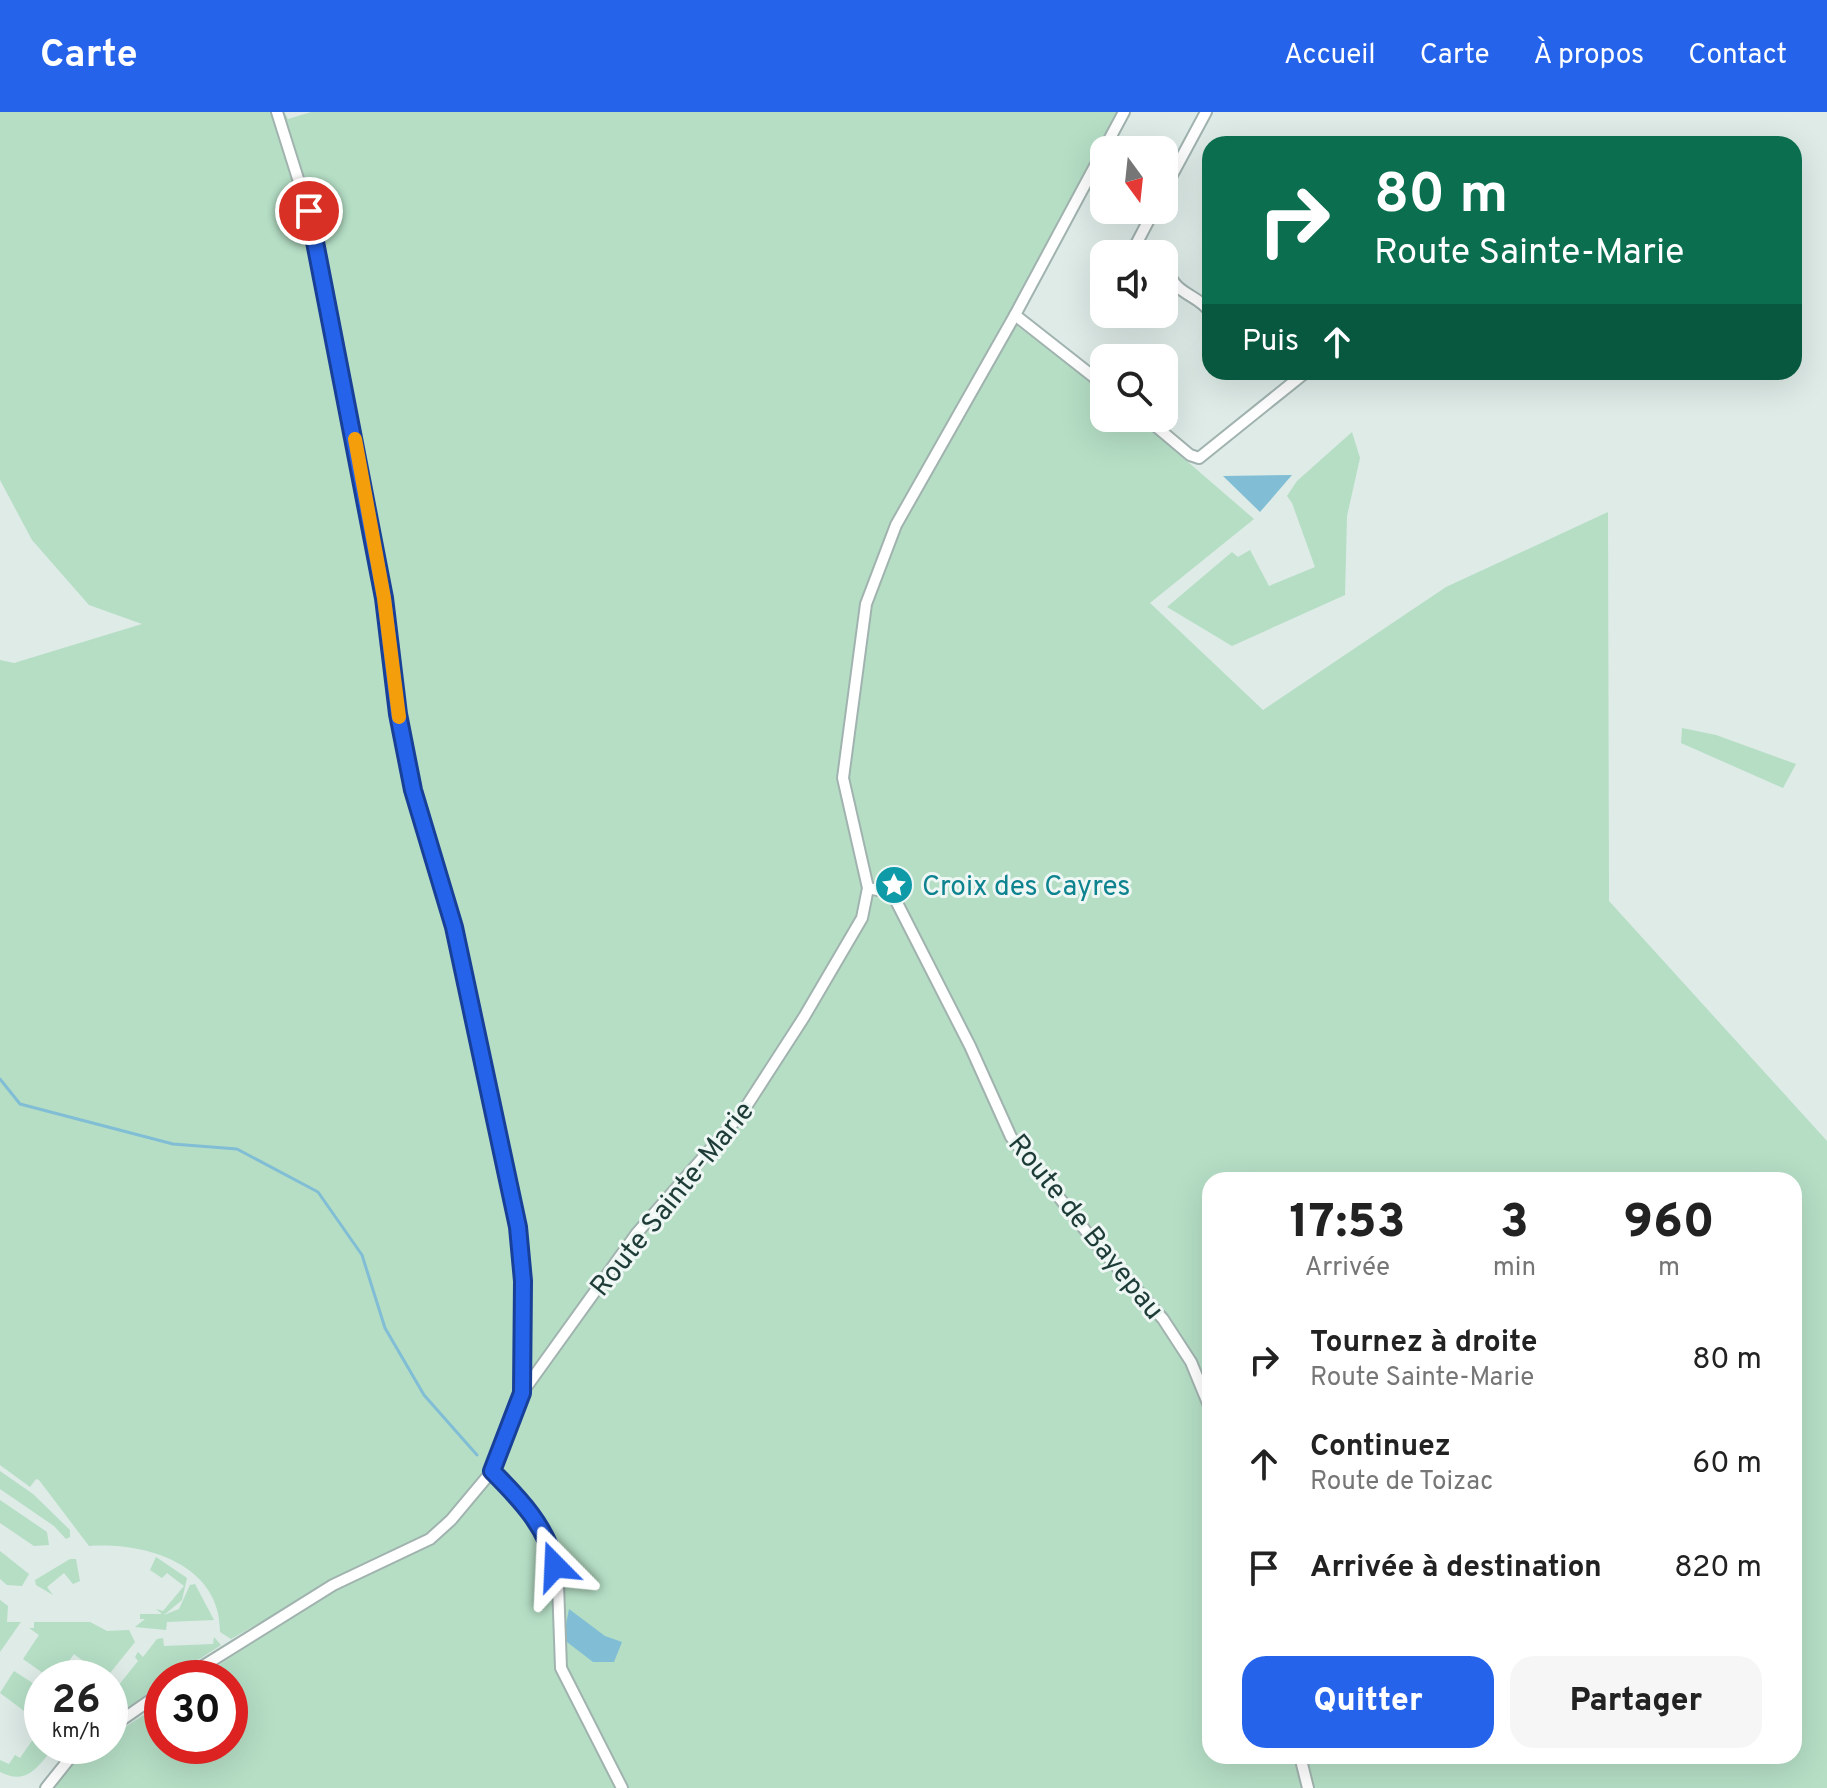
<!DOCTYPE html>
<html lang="fr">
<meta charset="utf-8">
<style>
:root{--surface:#fff;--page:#f6f6f6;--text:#222;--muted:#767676;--accent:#2563eb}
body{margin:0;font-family:Overpass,sans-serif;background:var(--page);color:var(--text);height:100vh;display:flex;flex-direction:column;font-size:30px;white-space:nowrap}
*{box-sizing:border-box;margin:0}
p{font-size:26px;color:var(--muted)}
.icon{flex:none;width:44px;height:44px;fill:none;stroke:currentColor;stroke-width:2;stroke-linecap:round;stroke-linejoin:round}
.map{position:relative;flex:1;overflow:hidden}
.panel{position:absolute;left:1202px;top:1060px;width:600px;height:592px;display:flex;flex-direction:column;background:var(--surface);border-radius:24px;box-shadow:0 8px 32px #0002}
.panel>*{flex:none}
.hud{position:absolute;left:1202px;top:24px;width:600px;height:244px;border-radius:24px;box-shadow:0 8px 32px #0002;background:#0b6e4f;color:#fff;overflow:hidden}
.needle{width:52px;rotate:165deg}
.fabs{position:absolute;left:1090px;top:24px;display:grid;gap:16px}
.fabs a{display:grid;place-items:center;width:88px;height:88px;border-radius:16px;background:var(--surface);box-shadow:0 8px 32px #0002;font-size:40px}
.speed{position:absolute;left:24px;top:1548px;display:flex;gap:16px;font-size:40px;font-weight:700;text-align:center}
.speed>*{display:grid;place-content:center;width:104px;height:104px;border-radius:50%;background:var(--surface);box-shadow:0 8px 32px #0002;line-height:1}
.speed small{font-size:20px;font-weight:400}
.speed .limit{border:12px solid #d22;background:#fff;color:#111}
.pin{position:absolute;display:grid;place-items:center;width:68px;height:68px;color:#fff;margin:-34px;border:4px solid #fff;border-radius:50%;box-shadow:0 2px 8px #0007}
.me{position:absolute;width:88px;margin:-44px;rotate:339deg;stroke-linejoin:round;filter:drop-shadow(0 0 6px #0008)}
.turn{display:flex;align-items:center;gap:28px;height:168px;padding:0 40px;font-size:36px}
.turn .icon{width:104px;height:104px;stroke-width:2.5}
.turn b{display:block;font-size:56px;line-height:68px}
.then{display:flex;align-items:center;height:76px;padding:0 40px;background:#0003;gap:16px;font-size:30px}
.eta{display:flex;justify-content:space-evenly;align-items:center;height:136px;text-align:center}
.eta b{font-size:48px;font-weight:800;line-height:56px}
.primary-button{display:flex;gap:16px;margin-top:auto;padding:16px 40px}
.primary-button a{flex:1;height:92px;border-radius:24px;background:var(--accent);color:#fff;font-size:32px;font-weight:800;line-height:92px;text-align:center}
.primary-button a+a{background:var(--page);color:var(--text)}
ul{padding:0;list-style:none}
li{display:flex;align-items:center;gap:24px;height:104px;padding:0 40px}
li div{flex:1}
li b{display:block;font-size:30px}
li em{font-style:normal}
header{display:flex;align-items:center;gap:48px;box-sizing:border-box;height:112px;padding:0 40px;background:var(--accent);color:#fff}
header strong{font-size:38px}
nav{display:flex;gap:44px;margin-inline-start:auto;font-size:28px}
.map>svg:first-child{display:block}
.green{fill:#b5dec5;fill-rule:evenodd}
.water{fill:#81bed5}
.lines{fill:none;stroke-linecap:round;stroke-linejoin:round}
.stream{stroke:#81bed5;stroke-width:3}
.minor-casing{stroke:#a1b3af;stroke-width:14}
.minor{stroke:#fff;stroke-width:10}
.route-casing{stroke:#184099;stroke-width:20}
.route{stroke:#2563eb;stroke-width:14}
.slow{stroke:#f59e0b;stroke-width:14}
.labels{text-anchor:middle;stroke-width:6;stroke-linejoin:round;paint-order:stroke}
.culture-label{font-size:28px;fill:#0d838f;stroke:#eef7f4;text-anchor:start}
.street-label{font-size:28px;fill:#1e3c37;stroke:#eef7f4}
</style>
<header>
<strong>Carte</strong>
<nav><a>Accueil</a><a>Carte</a><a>À propos</a><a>Contact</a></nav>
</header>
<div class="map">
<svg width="1827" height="1676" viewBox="0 0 1827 1676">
<rect width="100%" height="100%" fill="#deebe7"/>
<g class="green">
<path d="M 0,0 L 284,0 L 288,7 L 311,0 L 1128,0 L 1016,213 L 1104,280 L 1104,306 L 1137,306 L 1254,407 L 1150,491 L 1263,598 L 1446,475 L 1608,400 L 1609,789 L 1827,1029 L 1827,1676 L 53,1676 C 67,1655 83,1634 110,1634 L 110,1625 L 162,1591 L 162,1634 L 230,1634 L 230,1566 L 200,1566 L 244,1536 L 268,1506 L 231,1527 L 220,1520 C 221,1452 145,1430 89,1434 L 39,1368 L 36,1367 L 30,1375 L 0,1353 L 0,548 L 14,551 L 142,512 L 89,493 L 32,428 L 0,368 ZM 1210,1068 L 1794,1068 L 1794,1644 L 1210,1644 Z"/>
<path d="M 1352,320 L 1360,346 L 1347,404 L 1345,483 L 1232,534 L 1167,495 L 1232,440 L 1238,445 L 1250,438 L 1269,474 L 1315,455 L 1292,391 L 1287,384 L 1297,369 Z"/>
<path d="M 1682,616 L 1716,623 L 1796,652 L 1783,676 L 1681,631 Z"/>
<path d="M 0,1359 L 33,1382 L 70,1418 L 70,1425 L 66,1427 L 54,1414 L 0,1377 Z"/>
<path d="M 0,1388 L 47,1420 L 49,1433 L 34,1434 L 0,1411 Z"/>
<path d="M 0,1439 L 29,1462 L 22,1474 L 7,1473 L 0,1467 Z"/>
<path d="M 156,1445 L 187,1466 L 182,1488 L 164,1503 L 179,1497 L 190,1473 L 195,1472 L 214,1508 L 167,1510 L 166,1518 L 135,1515 L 145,1507 L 140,1507 L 140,1502 L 162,1502 L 156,1497 L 163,1499 L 184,1474 L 167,1461 L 162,1466 L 150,1458 Z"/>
<path d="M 70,1447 L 76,1447 L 80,1469 L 73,1472 L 64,1461 L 47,1475 L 53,1483 L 36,1473 L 35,1468 Z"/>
<path d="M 0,1488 L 8,1494 L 7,1510 L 21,1510 L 0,1540 Z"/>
<path d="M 34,1510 L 90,1510 L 107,1519 L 129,1518 L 135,1530 L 106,1566 L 72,1566 L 83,1549 L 74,1542 L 57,1566 L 50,1566 L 23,1547 L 39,1523 L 29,1516 L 34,1516 Z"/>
<path d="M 214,1525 L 221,1533 L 170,1566 L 162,1566 L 162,1571 L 110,1608 L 110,1577 L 114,1579 L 138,1549 L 135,1545 L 138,1540 L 143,1545 L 157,1527 L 163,1526 L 164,1534 L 213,1532 Z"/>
<path d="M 14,1559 L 42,1577 L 42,1634 L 55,1634 C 38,1654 28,1674 0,1660 L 0,1648 L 9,1652 L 15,1643 L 20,1646 L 36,1623 L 33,1619 L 39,1610 L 0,1581 Z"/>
</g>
<g class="water">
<path d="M 1292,363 L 1260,400 L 1223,364 Z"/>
<path d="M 569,1497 L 605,1524 L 622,1530 L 614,1550 L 593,1550 L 563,1527 Z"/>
</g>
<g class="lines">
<path class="stream" d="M 0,967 L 20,992 L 173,1032 L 237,1037 L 318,1080 L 362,1143 L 385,1216 L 424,1283 L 477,1343"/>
<defs>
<g id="minor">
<path d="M 277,0 L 317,127 L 384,486 L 398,602 L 413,678 L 454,815 L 518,1115 L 523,1169 L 522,1281"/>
<path d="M 1164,78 L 1206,0"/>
<path d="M 1131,142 L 1154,98"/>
<path d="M 1164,160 C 1172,165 1172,169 1178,175 C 1189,185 1201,187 1210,200"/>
<path d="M 1015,203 L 1104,273"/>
<path d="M 1146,306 L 1190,343 L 1199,346 L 1306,260"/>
<path d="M 868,776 L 892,781 L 970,934 L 1011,1025 L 1093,1128 L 1163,1207 L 1191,1250 L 1210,1296"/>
<path d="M 492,1359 L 522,1389 L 552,1437 L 558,1472 L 561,1556 L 622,1676"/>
<path d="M 184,1566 L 333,1473 L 430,1427 L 451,1408 L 492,1359 L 522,1281 L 637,1121 L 742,1001 L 804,905 L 862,806 L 868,776 L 843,666 L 866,492 L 896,413 L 1015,203 L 1124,0"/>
<path d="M 110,1616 L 162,1580"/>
<path d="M 1300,1644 L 1308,1676"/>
<path d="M 46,1676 L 70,1646 L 86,1634"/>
</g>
</defs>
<use href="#minor" class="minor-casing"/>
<use href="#minor" class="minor"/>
</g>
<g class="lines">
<defs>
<path id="route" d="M 309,99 L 384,486 L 398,602 L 413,678 L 454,815 L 518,1115 L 523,1169 L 522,1281 L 492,1359 C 519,1386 548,1416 555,1454"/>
</defs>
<use href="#route" class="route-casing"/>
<use href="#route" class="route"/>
<path class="slow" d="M 355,327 L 384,486 L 399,605"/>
</g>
<defs>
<symbol id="sight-disc" viewBox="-11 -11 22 22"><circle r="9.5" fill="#0f9aa8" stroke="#eef7f4"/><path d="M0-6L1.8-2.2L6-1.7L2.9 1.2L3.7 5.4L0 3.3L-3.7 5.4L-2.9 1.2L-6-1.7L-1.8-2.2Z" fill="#fff"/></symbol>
</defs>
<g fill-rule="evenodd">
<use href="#sight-disc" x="872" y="751" width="44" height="44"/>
</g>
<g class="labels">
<g class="culture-label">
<text x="922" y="783">Croix des Cayres</text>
</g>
<g class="street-label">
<text transform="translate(671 1086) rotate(-51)" y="10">Route Sainte-Marie</text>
<text transform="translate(1087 1114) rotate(51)" y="10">Route de Bayepau</text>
</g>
</g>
</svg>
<div class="fabs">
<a><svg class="needle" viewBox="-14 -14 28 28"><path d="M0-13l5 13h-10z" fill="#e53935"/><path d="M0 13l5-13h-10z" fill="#767676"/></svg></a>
<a><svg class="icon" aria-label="sound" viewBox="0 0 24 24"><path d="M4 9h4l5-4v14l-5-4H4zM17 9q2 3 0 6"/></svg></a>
<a><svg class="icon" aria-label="search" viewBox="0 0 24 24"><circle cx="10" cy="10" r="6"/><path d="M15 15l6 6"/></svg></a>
</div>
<div class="speed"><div>26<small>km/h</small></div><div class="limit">30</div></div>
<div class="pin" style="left:309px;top:99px;background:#d93025"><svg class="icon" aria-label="arrive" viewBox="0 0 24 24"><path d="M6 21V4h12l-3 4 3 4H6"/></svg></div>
<svg class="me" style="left:555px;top:1454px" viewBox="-20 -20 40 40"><path d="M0-17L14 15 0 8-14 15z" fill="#2563eb" stroke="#fff" stroke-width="4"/></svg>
<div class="hud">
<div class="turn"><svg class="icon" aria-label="right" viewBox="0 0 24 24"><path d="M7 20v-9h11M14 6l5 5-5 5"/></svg><div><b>80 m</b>Route Sainte-Marie</div></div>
<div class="then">Puis<svg class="icon" aria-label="ahead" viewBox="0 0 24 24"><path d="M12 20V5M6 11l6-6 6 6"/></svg></div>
</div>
<section class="panel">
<div class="eta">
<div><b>17:53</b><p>Arrivée</p></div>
<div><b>3</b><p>min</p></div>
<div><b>960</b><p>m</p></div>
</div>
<ul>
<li><svg class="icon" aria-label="right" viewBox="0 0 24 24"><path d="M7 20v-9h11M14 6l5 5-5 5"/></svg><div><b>Tournez à droite</b><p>Route Sainte-Marie</p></div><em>80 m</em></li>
<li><svg class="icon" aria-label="ahead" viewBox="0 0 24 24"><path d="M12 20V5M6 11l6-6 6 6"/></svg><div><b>Continuez</b><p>Route de Toizac</p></div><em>60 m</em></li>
<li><svg class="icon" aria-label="arrive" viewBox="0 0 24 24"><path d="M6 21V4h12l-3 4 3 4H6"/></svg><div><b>Arrivée à destination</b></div><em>820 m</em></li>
</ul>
<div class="primary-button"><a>Quitter</a><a>Partager</a></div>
</section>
</div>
